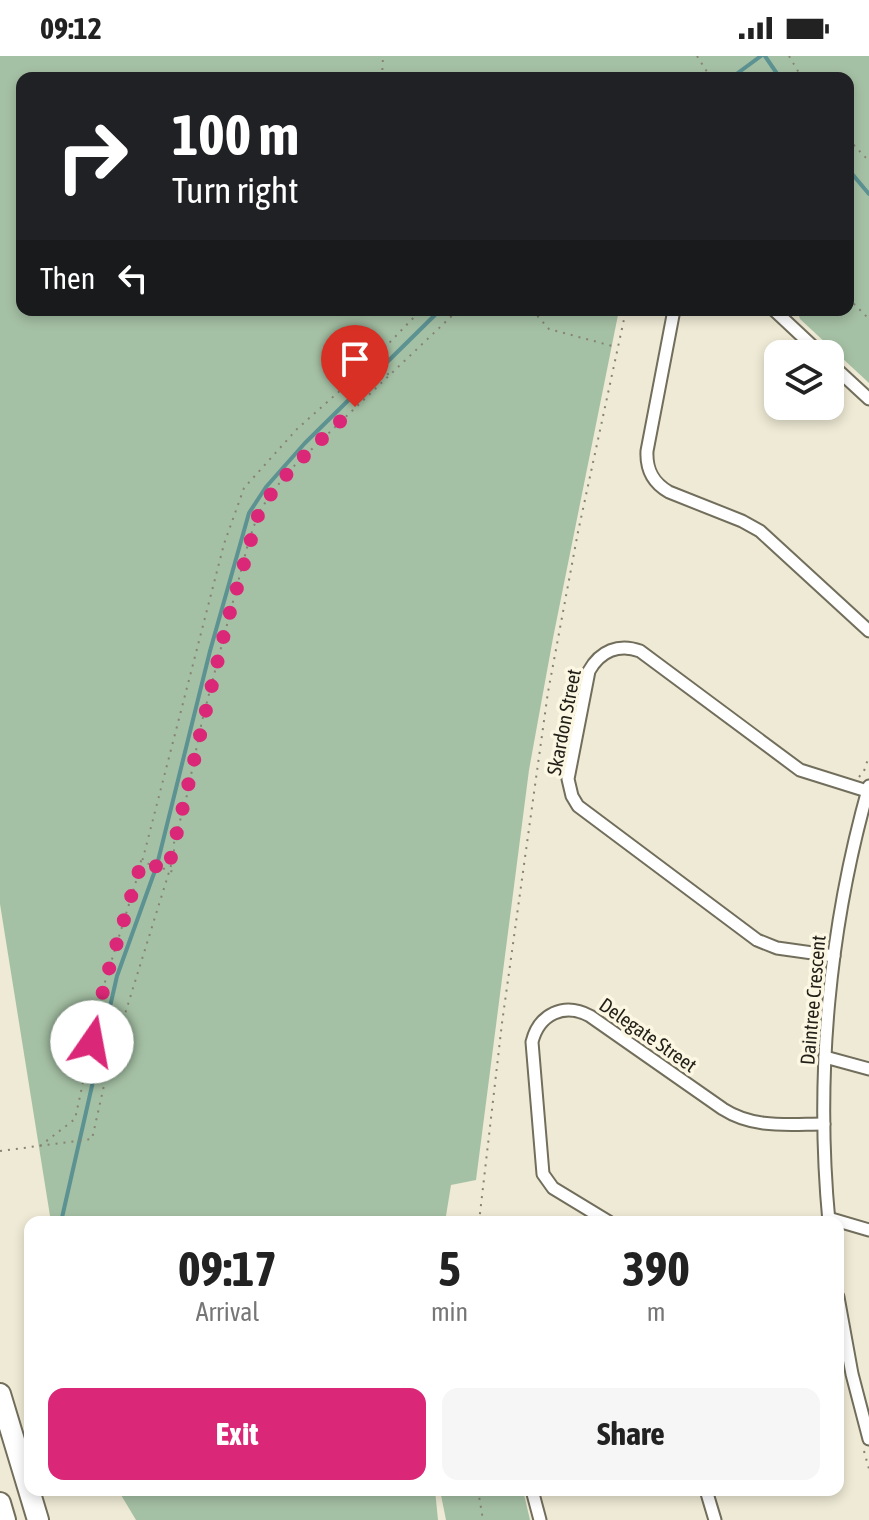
<!DOCTYPE html>
<style>
:root{--surface:#fff;--page:#f6f6f6;--text:#222;--muted:#767676;--accent:#db2777}
body{margin:0;font-family:"Asap Condensed",sans-serif;background:var(--page);color:var(--text);height:100vh;display:flex;flex-direction:column;font-size:30px;white-space:nowrap}
*{box-sizing:border-box;margin:0}
p{font-size:26px;color:var(--muted)}
.icon{flex:none;width:44px;height:44px;fill:none;stroke:currentColor;stroke-width:2;stroke-linecap:round;stroke-linejoin:round}
.map{position:relative;flex:1;overflow:hidden}
.sheet{position:absolute;left:24px;top:1160px;width:820px;height:280px;display:flex;flex-direction:column;background:var(--surface);border-radius:16px;box-shadow:0 4px 12px #0003}
.sheet>*{flex:none}
.top-card{position:absolute;left:16px;top:16px;width:838px;height:244px;border-radius:16px;box-shadow:0 4px 12px #0003;background:#202124;color:#fff;overflow:hidden}
.fabs{position:absolute;left:764px;top:284px;display:grid;gap:16px}
.fabs a{display:grid;place-items:center;width:80px;height:80px;border-radius:16px;background:var(--surface);box-shadow:0 4px 12px #0003;font-size:40px}
.pin{position:absolute;display:grid;place-items:center;width:68px;height:68px;color:#fff;margin:-82px -34px;border-radius:50% 50% 50% 0;rotate:-45deg;box-shadow:0 0 8px #0007}
.pin .icon{rotate:45deg}
.me{position:absolute;width:88px;margin:-44px;rotate:12deg;stroke-linejoin:round;filter:drop-shadow(0 0 6px #0008)}
.turn{display:flex;align-items:center;gap:28px;height:168px;padding:0 24px;font-size:36px}
.turn .icon{width:104px;height:104px;stroke-width:2.5}
.turn b{display:block;font-size:56px;line-height:68px}
.then{display:flex;align-items:center;height:76px;padding:0 24px;background:#0003;gap:16px;font-size:30px}
.eta{display:flex;justify-content:space-evenly;align-items:center;height:136px;text-align:center}
.eta b{font-size:48px;font-weight:700;line-height:56px}
.button{display:flex;gap:16px;margin-top:auto;padding:16px 24px}
.button a{flex:1;height:92px;border-radius:16px;background:var(--accent);color:#fff;font-size:32px;font-weight:700;line-height:92px;text-align:center}
.button a+a{background:var(--page);color:var(--text)}
.status{display:flex;justify-content:space-between;align-items:center;height:56px;padding:0 40px;background:var(--surface);direction:ltr}
.status svg{height:22px;fill:currentColor}
.map>svg:first-child{display:block}
.green{fill:#a5c1a5}
.lines{fill:none;stroke-linecap:round;stroke-linejoin:round}
.stream{stroke:#5c9292;stroke-width:4}
.minor-casing{stroke:#726e5c;stroke-width:15}
.motorway-casing{stroke:#726e5c;stroke-width:24}
.path{stroke:#868375;stroke-width:2;stroke-dasharray:2 6;stroke-linecap:butt}
.minor{stroke:#fff;stroke-width:11}
.motorway{stroke:#fff;stroke-width:20}
.route{stroke:#db2777;stroke-width:14;stroke-dasharray:0 25.2}
.labels{text-anchor:middle;stroke-width:7;stroke-linejoin:round;paint-order:stroke}
.street-label{font-size:20px;fill:#211f18;stroke:#fcf7e2}
</style>
<div class="status"><b>09:12</b><svg viewBox="0 0 49 12"><path d="M0 12V9h3v3zM5 12V6h3v6zM10 12V3h3v9zM15 12V0h3v12zM26 1h20v11H26zM47 4h2v5h-2z"/></svg></div>
<div class="map">
<svg width="869" height="1464" viewBox="0 0 869 1464">
<rect width="100%" height="100%" fill="#eeead5"/>
<g class="green">
<path d="M 0,0 L 869,0 L 869,327 L 800,263 L 797,254 L 848,254 L 848,22 L 22,22 L 22,254 L 619,254 L 553,582 L 529,714 L 476,1124 L 451,1129 L 445,1166 L 51,1166 L 0,848 Z"/>
<path d="M 118,1434 L 435,1434 L 438,1464 L 136,1464 Z"/>
<path d="M 440,1434 L 523,1434 L 530,1464 L 446,1464 Z"/>
</g>
<g class="lines">
<g class="stream">
<path d="M 765,0 L 780,22"/>
<path d="M 731,22 L 761,0"/>
<path d="M 848,113 L 869,138"/>
<path d="M 61,1166 L 117,920 L 157,809 L 210,595 L 249,457 L 266,431 L 305,387 L 440,254"/>
</g>
<defs>
<g id="minor">
<path d="M 674,254 L 647,395 C 646,414 653,427 669,436 L 742,465 L 760,475 L 869,575"/>
<path d="M 774,254 L 821,298"/>
<path d="M 830,307 L 869,343"/>
<path d="M 834,900 L 777,892 L 757,884 L 578,750 L 572,740 L 568,723 L 589,615 C 600,595 619,587 640,595 L 800,714 L 867,735"/>
<path d="M 825,1001 L 869,1013"/>
<path d="M 828,1162 L 869,1174"/>
<path d="M 609,1166 L 553,1132 L 543,1118 L 532,986 C 539,958 564,946 590,960 L 723,1053 C 754,1073 789,1068 824,1068"/>
<path d="M 829,1166 C 815,1020 829,871 869,730"/>
<path d="M 838,1241 L 852,1318 L 869,1383"/>
<path d="M 532,1434 L 540,1464"/>
<path d="M 706,1434 L 715,1464"/>
</g>
<g id="motorway">
<path d="M 0,1338 L 38,1464"/>
<path d="M 0,1447 L 5,1464"/>
</g>
</defs>
<use href="#minor" class="minor-casing"/>
<use href="#motorway" class="motorway-casing"/>
<g class="path">
<path d="M 697,0 L 711,22"/>
<path d="M 789,0 L 802,22"/>
<path d="M 382,22 L 383,0"/>
<path d="M 848,83 L 869,105"/>
<path d="M 848,242 L 869,263"/>
<path d="M 532,254 L 549,273 L 616,291"/>
<path d="M 349,330 L 373,320 L 389,318"/>
<path d="M 859,721 L 864,715 L 869,700"/>
<path d="M 140,805 L 174,816"/>
<path d="M 87,1016 L 104,1022"/>
<path d="M 40,1090 L 75,1063 L 105,926 L 142,806 L 224,488 L 244,432 L 297,373 L 361,316 L 421,254"/>
<path d="M 0,1095 L 92,1083 L 107,1016 L 174,800 L 174,787 L 187,739 L 202,665 L 249,484 L 259,456 L 273,435 L 292,412 L 458,254"/>
<path d="M 479,1166 L 502,967 L 548,636 L 578,476 L 626,254"/>
<path d="M 864,1395 L 869,1413"/>
<path d="M 478,1434 L 483,1464"/>
</g>
<use href="#minor" class="minor"/>
<use href="#motorway" class="motorway"/>
</g>
<g class="lines">
<path class="route" d="M 92,986 L 105,926 L 141,808 L 142,806 L 168,814 L 226,570 L 259,456 L 273,435 L 292,412 L 355,351"/>
</g>
<g class="labels">
<g class="street-label">
<text transform="translate(564 666) rotate(-79)" y="7">Skardon Street</text>
<text transform="translate(813 944) rotate(-85)" y="7">Daintree Crescent</text>
<text transform="translate(648 979) rotate(35)" y="7">Delegate Street</text>
</g>
</g>
</svg>
<div class="fabs">
<a><svg class="icon" aria-label="layers" viewBox="0 0 24 24"><path d="M12 4l9 5-9 5-9-5zM3 14l9 5 9-5"/></svg></a>
</div>
<div class="pin" style="left:355px;top:351px;background:#d93025"><svg class="icon" aria-label="arrive" viewBox="0 0 24 24"><path d="M6 21V4h12l-3 4 3 4H6"/></svg></div>
<svg class="me" style="left:92px;top:986px" viewBox="-20 -20 40 40"><circle r="19" fill="#fff"/><path d="M0-13L10 11 0 6-10 11z" fill="#db2777"/></svg>
<div class="top-card">
<div class="turn"><svg class="icon" aria-label="right" viewBox="0 0 24 24"><path d="M7 20v-9h11M14 6l5 5-5 5"/></svg><div><b>100 m</b>Turn right</div></div>
<div class="then">Then<svg class="icon" aria-label="left" viewBox="0 0 24 24"><path d="M17 20v-9H6M10 6l-5 5 5 5"/></svg></div>
</div>
<section class="sheet">
<div class="eta">
<div><b>09:17</b><p>Arrival</p></div>
<div><b>5</b><p>min</p></div>
<div><b>390</b><p>m</p></div>
</div>
<div class="button"><a>Exit</a><a>Share</a></div>
</section>
</div>
